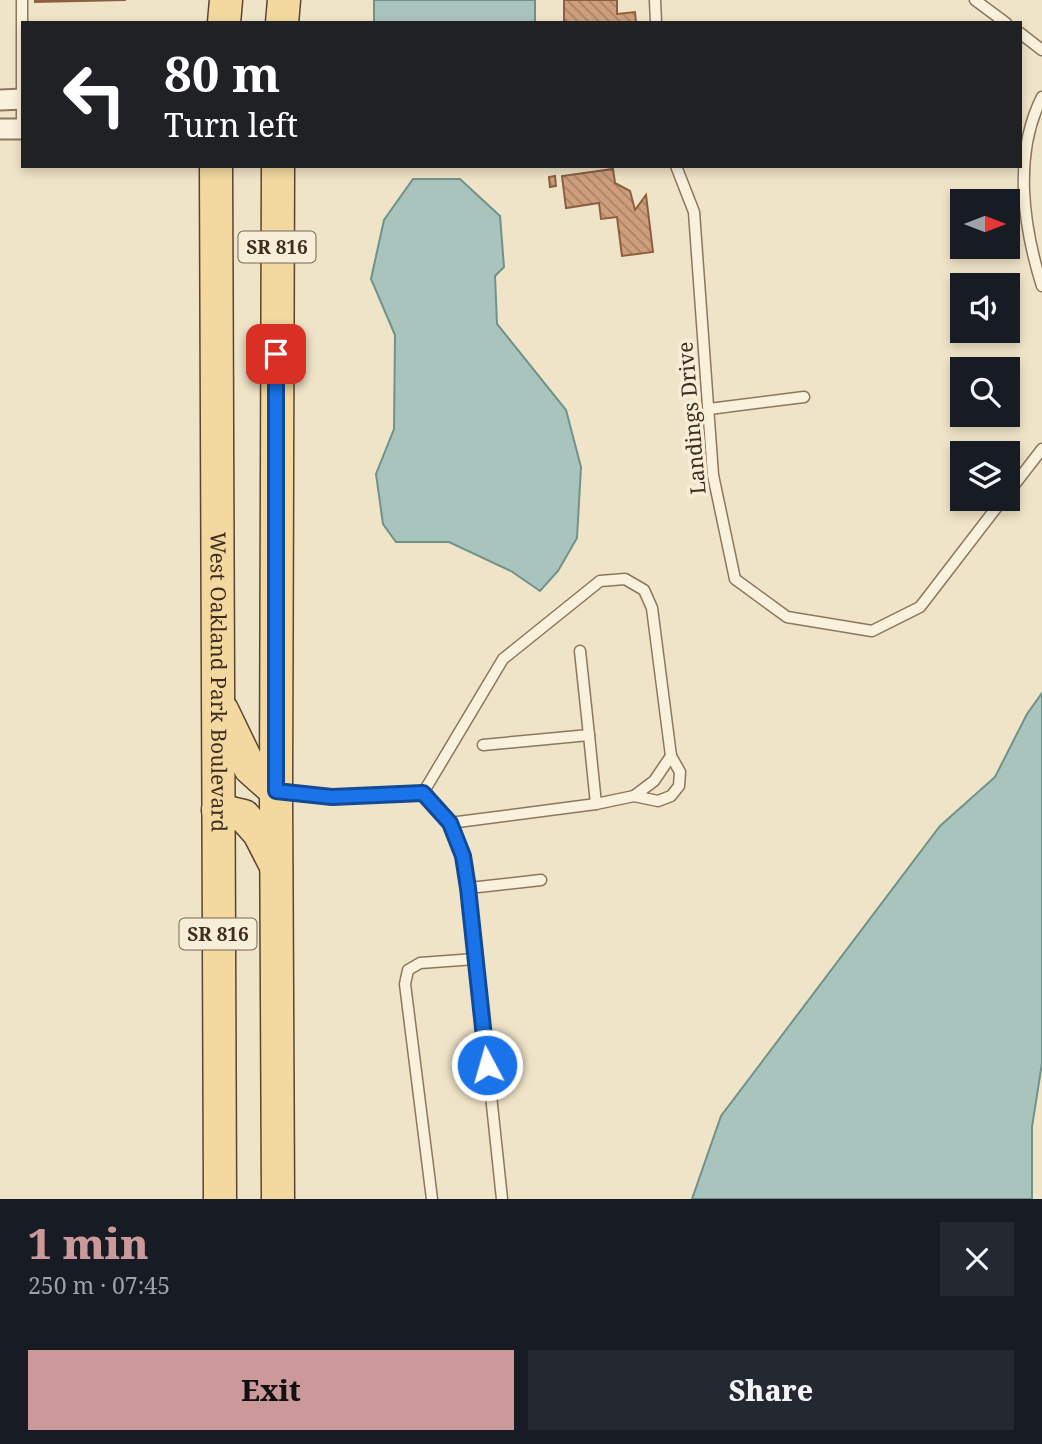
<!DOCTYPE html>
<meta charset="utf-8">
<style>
:root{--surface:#171b24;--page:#242831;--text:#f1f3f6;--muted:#9ea1a6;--accent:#cc999b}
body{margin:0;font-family:"Noto Serif",serif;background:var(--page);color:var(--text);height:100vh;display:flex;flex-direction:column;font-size:26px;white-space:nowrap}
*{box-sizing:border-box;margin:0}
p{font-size:23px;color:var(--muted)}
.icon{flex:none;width:38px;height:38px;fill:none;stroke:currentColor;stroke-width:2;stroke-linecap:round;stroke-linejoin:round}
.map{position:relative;height:1199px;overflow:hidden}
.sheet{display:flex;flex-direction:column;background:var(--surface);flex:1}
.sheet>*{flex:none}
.hud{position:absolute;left:21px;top:21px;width:1001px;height:147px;border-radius:0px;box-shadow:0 4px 10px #0003;background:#202124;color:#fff;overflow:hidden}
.needle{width:46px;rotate:90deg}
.buttons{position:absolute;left:950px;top:189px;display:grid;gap:14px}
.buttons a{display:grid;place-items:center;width:70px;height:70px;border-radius:0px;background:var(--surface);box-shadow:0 4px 10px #0003;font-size:35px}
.pin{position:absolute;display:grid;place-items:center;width:60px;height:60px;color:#fff;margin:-30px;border-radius:14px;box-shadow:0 4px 10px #0006}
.me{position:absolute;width:77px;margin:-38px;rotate:354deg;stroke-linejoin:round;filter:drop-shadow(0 0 5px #0008)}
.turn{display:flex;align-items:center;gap:24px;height:147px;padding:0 28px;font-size:32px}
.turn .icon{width:91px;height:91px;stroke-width:2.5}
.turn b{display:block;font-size:49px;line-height:60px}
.round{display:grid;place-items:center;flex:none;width:74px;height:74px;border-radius:0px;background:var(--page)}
.overview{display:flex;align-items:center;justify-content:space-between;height:119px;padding:0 28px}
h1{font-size:42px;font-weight:800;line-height:52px;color:var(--accent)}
.cta{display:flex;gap:14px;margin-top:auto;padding:14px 28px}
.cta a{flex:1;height:80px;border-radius:0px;background:var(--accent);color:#111;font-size:28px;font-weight:800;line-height:80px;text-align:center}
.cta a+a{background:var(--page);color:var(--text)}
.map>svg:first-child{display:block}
.water{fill:#a9c4bc;stroke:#6f938a;stroke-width:2}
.building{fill:url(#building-back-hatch);stroke:#8d5f41;stroke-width:2}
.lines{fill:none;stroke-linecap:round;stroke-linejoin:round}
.lane-casing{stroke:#8d765c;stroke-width:13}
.street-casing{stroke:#8d765c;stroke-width:23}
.primary-casing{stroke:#5b4430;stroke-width:35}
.lane{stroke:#faf1dc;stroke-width:10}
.street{stroke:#faf1dc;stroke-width:19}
.primary{stroke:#f3d9a0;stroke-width:32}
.route-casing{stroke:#114b97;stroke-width:18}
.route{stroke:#1a73e8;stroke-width:12}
.labels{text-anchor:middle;stroke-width:7;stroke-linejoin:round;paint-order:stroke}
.shield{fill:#f7eed8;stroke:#756857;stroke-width:2}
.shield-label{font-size:19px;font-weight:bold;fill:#3d2e20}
.street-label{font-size:21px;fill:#3d2e20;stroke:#f7eed8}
</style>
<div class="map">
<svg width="1042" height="1199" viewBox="0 0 1042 1199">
<defs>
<pattern id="building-back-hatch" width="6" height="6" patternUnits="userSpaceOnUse" patternTransform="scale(1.75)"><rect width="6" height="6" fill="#cf9f7d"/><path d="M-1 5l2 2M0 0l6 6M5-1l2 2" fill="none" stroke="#a98266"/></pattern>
</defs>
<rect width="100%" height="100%" fill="#f0e4c8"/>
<g class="water">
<rect x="374" y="0" width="161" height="23"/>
<path d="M 413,179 L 460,179 L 500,216 L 504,267 L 495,276 L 497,324 L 566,410 L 581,467 L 577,538 L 558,571 L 540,591 L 511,571 L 449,542 L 396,542 L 383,524 L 376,474 L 394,429 L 395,335 L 371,279 L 384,220 Z"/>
<path d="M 1042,693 L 1042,1063 L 1032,1127 L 1032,1199 L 692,1199 L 721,1116 L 940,826 L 995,777 L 1027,714 Z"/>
</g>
<g class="building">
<path d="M 35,0 L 126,0 L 35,2 Z"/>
<path d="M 564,0 L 617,0 L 617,14 L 635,12 L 636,23 L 564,23 Z"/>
<path d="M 613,169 L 615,183 L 630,191 L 635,210 L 646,195 L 653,252 L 622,256 L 617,217 L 601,219 L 599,203 L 566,208 L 562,176 Z"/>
<path d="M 555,176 L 556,186 L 550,187 L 549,177 Z"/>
</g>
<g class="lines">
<defs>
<g id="lane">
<path d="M 655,0 L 656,23"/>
<path d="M 975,0 L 1006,23"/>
<path d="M 1020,33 L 1042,50"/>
<path d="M 1042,97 C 1013,154 1023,226 1042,286"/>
<path d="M 22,129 L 22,0"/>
<path d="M 676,166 L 694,212 L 713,475 L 735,579 L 787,617 L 872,631 L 920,607 L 1003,499"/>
<path d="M 709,409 L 804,397"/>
<path d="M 1008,493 L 1042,449"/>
<path d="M 589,735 L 596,804"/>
<path d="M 483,745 L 589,735 L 580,651"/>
<path d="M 280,792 L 332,797 L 423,793 L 450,823 L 462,856 L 469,888 L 502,1199"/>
<path d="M 423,793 L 503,659 L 600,581 L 625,579 L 644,590 L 652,608 L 671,756 L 654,781 L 634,796 L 596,804 L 450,823"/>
<path d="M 634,796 L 658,801 L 671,796 L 679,786 L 680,772 L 671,756"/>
<path d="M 469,888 L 541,880"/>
<path d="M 432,1199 L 405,984 L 408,970 L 420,963 L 475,959"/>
</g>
<g id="street">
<path d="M 0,100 L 23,99"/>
<path d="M 0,129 L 23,129"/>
</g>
<g id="primary">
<path d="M 224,23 L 226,0"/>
<path d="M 282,23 L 284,0"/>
<path id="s1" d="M 216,166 L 220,1199"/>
<path d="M 278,166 L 276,791 L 278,1199"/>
<path d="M 222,710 L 250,768 L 276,791"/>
<path d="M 218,810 L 244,816 L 259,833 L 276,866"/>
</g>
</defs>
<use href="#lane" class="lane-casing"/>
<use href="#street" class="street-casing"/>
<use href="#primary" class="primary-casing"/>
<use href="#lane" class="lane"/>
<use href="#street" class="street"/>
<use href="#primary" class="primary"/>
</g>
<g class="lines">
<defs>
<path id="route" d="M 276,354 L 276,791 L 332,797 L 423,793 L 450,823 L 463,856 L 468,888 L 487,1065"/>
</defs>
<use href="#route" class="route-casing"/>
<use href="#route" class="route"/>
</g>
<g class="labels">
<g class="shield">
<rect x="238.5" y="231.5" width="77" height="31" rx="5"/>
<rect x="179.5" y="918.5" width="77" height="31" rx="5"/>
</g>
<g class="shield-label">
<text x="277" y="254">SR 816</text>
<text x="218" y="941">SR 816</text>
</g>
<g class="street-label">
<text transform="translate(692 418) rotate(-95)" y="7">Landings Drive</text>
<text dy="7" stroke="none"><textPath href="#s1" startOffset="516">West Oakland Park Boulevard</textPath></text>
</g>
</g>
</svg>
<div class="buttons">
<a><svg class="needle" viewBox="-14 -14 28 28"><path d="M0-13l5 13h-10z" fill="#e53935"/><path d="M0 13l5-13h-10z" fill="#9ea1a6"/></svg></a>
<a><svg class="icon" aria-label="sound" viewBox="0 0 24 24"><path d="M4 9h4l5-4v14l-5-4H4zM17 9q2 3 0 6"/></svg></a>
<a><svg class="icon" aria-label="search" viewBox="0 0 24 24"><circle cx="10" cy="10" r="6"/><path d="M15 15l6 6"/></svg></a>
<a><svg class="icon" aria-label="layers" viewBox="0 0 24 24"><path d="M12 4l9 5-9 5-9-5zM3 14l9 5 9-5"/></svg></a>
</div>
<div class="pin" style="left:276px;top:354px;background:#d93025"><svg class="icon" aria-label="arrive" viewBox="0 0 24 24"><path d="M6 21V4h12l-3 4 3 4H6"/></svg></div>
<svg class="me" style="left:487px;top:1065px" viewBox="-20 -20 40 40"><circle r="17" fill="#1a73e8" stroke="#fff" stroke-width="3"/><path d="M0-11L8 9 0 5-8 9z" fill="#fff"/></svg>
<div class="hud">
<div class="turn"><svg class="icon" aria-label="left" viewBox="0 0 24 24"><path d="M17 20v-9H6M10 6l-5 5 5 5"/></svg><div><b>80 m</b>Turn left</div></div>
</div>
</div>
<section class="sheet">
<div class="overview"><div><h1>1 min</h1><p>250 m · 07:45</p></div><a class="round"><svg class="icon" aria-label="close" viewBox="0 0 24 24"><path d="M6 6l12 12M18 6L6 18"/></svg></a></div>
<div class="cta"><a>Exit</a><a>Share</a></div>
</section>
